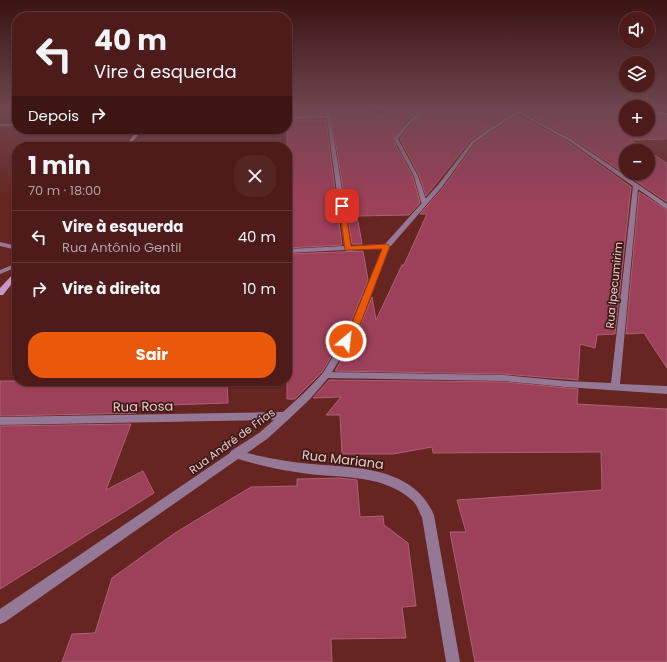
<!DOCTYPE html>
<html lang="pt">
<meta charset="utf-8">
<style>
:root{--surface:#4d1c1a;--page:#542523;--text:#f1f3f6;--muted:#b3a1a2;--line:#643a39;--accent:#ea580c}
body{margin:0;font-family:Poppins,sans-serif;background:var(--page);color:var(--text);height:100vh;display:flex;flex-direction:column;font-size:15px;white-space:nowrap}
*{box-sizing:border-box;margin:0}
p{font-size:13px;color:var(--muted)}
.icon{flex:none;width:22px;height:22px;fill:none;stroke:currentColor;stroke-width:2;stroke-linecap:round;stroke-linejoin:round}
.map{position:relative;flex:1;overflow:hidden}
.drawer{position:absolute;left:12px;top:142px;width:280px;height:244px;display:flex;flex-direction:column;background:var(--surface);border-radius:16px;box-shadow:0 1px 3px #0004,0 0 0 1px var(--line)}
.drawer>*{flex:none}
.hud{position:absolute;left:12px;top:12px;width:280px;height:122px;border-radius:16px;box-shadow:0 1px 3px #0004,0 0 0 1px var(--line);background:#4d1c1a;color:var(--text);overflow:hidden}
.tools{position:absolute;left:619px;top:12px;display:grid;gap:8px}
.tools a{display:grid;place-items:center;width:36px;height:36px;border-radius:50%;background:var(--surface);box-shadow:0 1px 3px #0004,0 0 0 1px var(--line);font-size:20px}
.pin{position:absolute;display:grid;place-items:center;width:34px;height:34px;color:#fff;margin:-17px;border-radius:8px;box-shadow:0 2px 6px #0006}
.me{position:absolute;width:44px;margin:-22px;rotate:28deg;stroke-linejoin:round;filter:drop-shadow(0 0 3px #0008)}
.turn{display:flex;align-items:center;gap:14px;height:84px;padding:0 16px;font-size:18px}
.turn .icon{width:52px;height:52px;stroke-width:2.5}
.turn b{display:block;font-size:28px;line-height:34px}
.then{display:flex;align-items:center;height:38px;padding:0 16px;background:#0003;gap:8px;font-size:15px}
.round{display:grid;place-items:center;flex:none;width:42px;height:42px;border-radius:16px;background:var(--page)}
.head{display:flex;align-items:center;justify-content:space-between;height:68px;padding:0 16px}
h1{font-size:24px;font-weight:700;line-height:30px}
.cta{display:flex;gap:8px;margin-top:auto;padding:8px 16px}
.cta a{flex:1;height:46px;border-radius:16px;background:var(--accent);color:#fff;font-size:16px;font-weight:700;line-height:46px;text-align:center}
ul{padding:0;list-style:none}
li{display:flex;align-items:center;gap:12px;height:52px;padding:0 16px;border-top:1px solid var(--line)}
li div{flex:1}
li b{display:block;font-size:15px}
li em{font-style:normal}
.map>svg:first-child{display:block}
.building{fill:#9d405a;stroke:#ab6273;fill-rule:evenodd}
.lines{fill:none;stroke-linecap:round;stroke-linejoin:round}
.service{fill:#957896;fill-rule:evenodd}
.minor{fill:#957896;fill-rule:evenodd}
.tertiary{fill:#957896;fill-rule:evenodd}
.secondary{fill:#c697c8;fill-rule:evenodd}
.route{fill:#ea580c;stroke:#983908}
.labels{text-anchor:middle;stroke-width:3.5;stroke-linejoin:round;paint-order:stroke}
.street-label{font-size:11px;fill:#f1c7c3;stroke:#391b19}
.near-street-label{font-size:13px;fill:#f1c7c3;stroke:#391b19}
</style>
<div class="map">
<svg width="667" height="662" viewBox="0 0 667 662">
<rect width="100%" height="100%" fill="#672522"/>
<g class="building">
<path d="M 296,107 L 326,107 L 326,115 L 287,116 L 287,109 L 296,109 Z"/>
<path d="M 332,107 L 386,115 L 382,107 L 422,107 L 405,123 L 393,140 L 413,177 L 420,203 L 409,215 L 357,216 L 362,244 L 352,244 L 332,120 Z"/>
<path d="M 429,107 L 522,107 L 487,128 L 471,140 L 426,196 L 419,175 L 400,139 L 409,127 Z"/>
<path d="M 531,107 L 577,107 L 601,110 L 597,107 L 612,107 L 615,109 L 626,111 L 626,129 L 648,129 L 648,114 L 659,115 L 667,119 L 667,139 L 630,140 L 667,163 L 667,202 L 572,138 L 525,113 ZM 626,151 L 648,151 L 648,173 L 626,173 Z"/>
<path d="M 520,116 L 568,142 L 631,187 L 615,334 L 597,335 L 595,348 L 580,344 L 578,380 L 504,374 L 335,371 L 358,331 L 372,297 L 376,320 L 402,265 L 404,265 L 427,214 L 420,214 L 443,188 L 475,144 L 510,120 Z"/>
<path d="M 287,120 L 326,120 L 342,245 L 287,248 L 287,171 L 291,147 L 287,147 Z"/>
<path d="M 639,192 L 667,210 L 667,368 L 644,333 L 626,334 Z"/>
<path d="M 363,251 L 368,280 L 348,329 L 322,372 L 295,399 L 287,399 L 287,254 Z"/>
<path d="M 329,380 L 504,382 L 578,389 L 577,404 L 667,409 L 667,662 L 475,662 L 450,532 L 466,532 L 457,500 L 602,490 L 601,452 L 433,453 L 432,447 L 393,454 L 342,454 L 340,415 L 326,415 L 341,397 L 313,398 Z"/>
<path d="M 0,381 L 227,381 L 228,403 L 138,406 L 136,413 L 0,416 Z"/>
<path d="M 131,424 L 106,490 L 143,471 L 154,493 L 0,589 L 0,426 Z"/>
<path d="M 339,478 L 357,480 L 360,517 L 383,516 L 384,525 L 408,543 L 416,606 L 402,607 L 406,638 L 331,639 L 332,662 L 62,662 L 72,634 L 95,633 L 112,578 L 175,533 L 251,487 L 297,486 L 297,479 Z"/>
</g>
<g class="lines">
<g class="service">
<path d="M 424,107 L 428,107 L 408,126 L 398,139 L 418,176 L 427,202 L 424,204 L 421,202 L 414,176 L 394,139 L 406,124 Z"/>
<path d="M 326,372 L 504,375 L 566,381 L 569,382 L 571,384 L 569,386 L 566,387 L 504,381 L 326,378 L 323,377 L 322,375 L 323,373 Z"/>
</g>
<g class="minor">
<path d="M 327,107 L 331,107 L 331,120 L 351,246 L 385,244 L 438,185 L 472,141 L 488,129 L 525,107 L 530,107 L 522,113 L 571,139 L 667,204 L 667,209 L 665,208 L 638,189 L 620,384 L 667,386 L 667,394 L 566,387 L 563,386 L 561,384 L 563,382 L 566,381 L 611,383 L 633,186 L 569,141 L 520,114 L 509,119 L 474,143 L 442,187 L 390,247 L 357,330 L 329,377 L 310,399 L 289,419 L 267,439 L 247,453 C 268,458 289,462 311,464 C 355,468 413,466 434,515 L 460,662 L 446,662 L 422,517 C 419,512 417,505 413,501 C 385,475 345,478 309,474 C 285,471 261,466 238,459 L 5,622 L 0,624 L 0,609 L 230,453 L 231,451 L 259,433 L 274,420 L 0,425 L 0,417 L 283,412 L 304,393 L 323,373 L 349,330 L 383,248 L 348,251 L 345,250 L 287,253 L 287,249 L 344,246 L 327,118 L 287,119 L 287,117 L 327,116 Z"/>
<path d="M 660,112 L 662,112 L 667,115 L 667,118 L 660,114 Z"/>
<rect x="0" y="124" width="17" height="2"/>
<path d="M 17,263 L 17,267 L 0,274 L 0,270 Z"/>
</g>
<path class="tertiary" d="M 0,242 L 17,246 L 17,250 L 0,246 Z"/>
<g class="secondary">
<path d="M 613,107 L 626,108 L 626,110 L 615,108 Z"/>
<path d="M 648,110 L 667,113 L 667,115 L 648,112 Z"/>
<path d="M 139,129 L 143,129 L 128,147 L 124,147 Z"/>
<path d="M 17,271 L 17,277 L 3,295 L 0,295 L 0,288 L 15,272 Z"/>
</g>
</g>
<linearGradient id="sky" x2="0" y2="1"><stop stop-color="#391413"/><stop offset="0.54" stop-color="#6e464f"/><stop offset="1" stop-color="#6e464f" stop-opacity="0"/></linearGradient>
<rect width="667" height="200" fill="url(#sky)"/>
<path class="route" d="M 339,204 L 345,206 L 351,246 L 387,244 L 390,246 L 358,330 L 350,344 L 346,345 L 342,341 L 349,330 L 382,249 L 345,250 Z"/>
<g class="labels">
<g class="street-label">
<text transform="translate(614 285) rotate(-84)" y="4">Rua Ipecumirim</text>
<text transform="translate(232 441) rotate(-36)" y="4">Rua André de Frias</text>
</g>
<g class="near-street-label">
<text transform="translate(143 406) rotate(-1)" y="5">Rua Rosa</text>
<text transform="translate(343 459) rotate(7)" y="5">Rua Mariana</text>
</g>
</g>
</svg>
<div class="tools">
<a><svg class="icon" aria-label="sound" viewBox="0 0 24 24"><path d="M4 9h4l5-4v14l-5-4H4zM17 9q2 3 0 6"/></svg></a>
<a><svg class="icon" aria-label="layers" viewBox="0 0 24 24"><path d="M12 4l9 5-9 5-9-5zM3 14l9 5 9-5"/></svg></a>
<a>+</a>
<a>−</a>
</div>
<div class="pin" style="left:342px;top:206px;background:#d93025"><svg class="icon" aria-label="arrive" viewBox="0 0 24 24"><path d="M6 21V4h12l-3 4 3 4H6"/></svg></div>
<svg class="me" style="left:346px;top:341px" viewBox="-20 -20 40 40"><circle r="17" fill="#ea580c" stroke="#fff" stroke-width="3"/><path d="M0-11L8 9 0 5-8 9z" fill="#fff"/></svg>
<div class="hud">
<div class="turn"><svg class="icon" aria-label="left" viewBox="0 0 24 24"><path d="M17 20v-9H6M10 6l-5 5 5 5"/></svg><div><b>40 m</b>Vire à esquerda</div></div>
<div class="then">Depois<svg class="icon" aria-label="right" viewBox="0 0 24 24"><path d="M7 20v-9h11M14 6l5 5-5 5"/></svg></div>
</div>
<section class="drawer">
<div class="head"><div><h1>1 min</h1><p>70 m · 18:00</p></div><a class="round"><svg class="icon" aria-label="close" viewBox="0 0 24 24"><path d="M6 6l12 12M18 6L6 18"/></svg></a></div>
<ul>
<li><svg class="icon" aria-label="left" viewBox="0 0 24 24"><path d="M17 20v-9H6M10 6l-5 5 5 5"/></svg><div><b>Vire à esquerda</b><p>Rua Antônio Gentil</p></div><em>40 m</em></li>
<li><svg class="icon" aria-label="right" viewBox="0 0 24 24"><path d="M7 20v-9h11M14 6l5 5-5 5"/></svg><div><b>Vire à direita</b></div><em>10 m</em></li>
</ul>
<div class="cta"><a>Sair</a></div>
</section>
</div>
